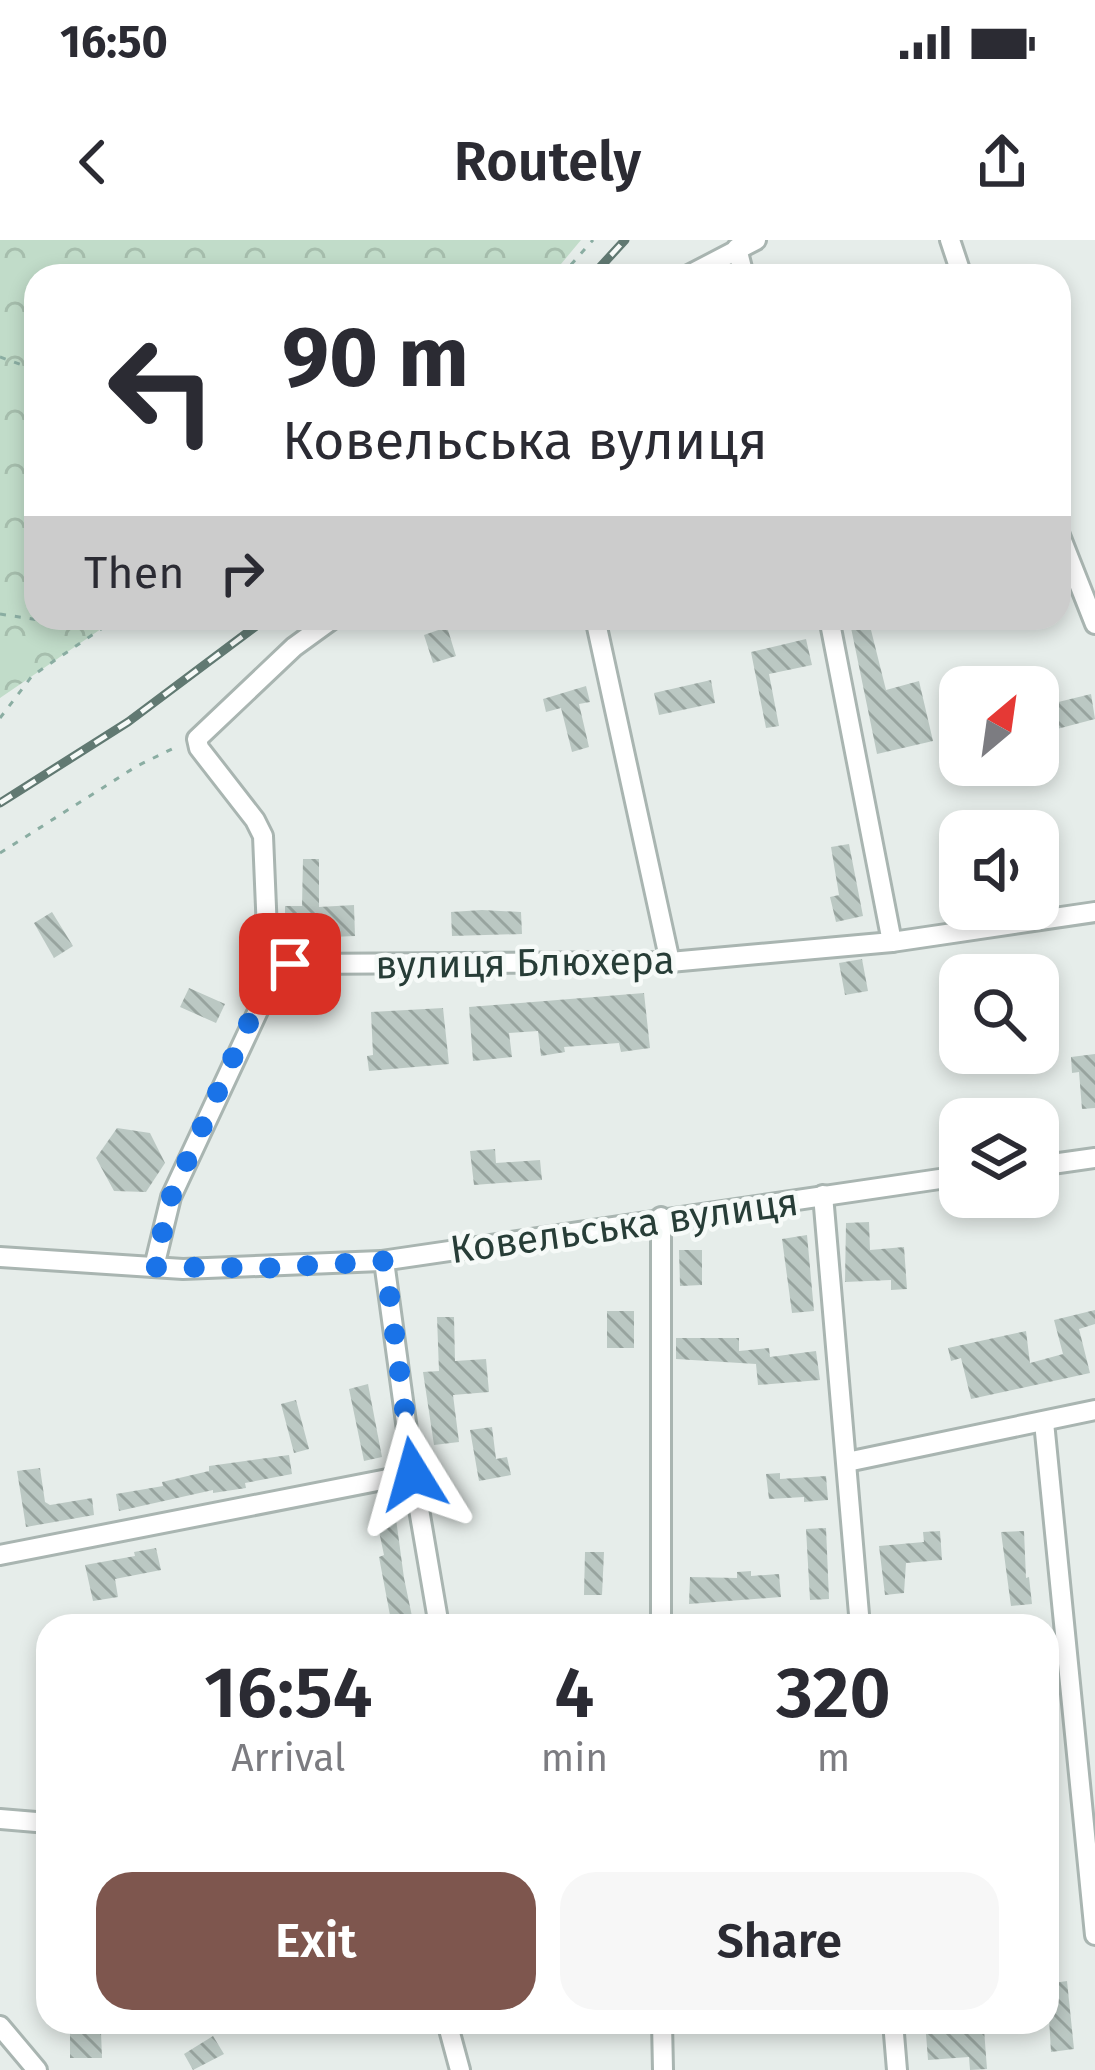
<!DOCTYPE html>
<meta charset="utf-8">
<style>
:root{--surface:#fff;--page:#f7f7f7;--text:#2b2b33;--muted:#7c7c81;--accent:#7e564e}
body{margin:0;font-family:"Fira Sans",sans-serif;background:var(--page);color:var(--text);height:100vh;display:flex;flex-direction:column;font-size:45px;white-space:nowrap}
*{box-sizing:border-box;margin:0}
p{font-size:39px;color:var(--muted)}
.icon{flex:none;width:66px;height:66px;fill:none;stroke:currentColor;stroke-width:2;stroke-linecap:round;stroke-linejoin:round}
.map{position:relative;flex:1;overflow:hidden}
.drawer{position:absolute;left:36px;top:1374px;width:1023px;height:420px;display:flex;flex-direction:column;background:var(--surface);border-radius:36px;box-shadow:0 6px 18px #0003}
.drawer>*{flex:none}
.top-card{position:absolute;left:24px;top:24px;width:1047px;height:366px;border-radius:36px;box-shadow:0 6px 18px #0003;background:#fff;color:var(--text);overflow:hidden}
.needle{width:78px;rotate:29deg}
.buttons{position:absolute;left:939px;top:426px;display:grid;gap:24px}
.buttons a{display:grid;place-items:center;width:120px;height:120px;border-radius:24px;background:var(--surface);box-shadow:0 6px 18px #0003;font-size:60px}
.pin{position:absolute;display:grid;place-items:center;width:102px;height:102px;color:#fff;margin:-51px;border-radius:24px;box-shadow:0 6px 18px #0006}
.me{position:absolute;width:132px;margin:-66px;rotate:352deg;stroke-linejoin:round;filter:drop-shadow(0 0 9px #0008)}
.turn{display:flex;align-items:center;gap:42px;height:252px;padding:0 60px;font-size:54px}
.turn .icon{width:156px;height:156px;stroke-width:2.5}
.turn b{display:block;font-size:84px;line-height:102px}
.then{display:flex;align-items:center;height:114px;padding:0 60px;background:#0003;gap:24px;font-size:45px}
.eta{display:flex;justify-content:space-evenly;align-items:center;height:204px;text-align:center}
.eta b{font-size:72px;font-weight:600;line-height:84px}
.action{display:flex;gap:24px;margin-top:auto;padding:24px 60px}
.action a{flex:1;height:138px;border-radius:36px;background:var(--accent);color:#fff;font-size:48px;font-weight:600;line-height:138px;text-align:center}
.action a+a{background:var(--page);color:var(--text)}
.status{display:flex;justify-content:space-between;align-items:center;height:84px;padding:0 60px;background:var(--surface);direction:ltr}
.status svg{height:33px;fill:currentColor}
header{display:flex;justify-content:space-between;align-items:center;height:156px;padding:0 60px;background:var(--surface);font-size:54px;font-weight:600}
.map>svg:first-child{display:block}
.forest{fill:url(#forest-crowns)}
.building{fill:url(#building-back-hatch)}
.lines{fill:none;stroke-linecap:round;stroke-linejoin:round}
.street-casing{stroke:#a9b5b1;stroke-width:24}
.path{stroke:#8aada2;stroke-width:3;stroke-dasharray:6 9;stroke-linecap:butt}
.street{stroke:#fff;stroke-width:18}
.rail-casing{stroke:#617972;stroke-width:9}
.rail{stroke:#f6faf8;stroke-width:4.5;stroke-dasharray:14;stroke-linecap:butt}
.route{stroke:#1a73e8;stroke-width:21;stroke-dasharray:0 37.8}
.labels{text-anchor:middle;stroke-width:9;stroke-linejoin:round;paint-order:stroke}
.street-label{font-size:39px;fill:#273d37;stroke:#f6faf8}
</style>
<div class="status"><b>16:50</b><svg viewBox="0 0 49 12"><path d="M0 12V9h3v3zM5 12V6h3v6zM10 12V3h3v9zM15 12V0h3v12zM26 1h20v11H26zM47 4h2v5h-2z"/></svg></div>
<header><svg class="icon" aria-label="back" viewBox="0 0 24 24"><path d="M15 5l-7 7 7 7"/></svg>Routely<svg class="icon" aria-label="share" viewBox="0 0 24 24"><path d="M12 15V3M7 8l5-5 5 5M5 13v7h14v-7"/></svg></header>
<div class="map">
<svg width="1095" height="1830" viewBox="0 0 1095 1830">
<defs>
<pattern id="forest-crowns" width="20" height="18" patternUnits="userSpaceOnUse" patternTransform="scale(3)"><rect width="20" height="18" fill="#c1dcc9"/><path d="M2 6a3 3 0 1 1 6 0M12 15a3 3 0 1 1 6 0" fill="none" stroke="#a6bead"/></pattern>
<pattern id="building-back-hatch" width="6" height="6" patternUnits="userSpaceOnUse" patternTransform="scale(3)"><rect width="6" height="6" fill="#bbc8c3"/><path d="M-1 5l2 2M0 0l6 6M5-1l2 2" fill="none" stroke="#98a49f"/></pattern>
</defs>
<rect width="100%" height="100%" fill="#e6edea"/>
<path class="forest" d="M 0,0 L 581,0 L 551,36 L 36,36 L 36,378 L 117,378 L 0,458 Z"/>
<g class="building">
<path d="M 849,378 L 868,378 L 886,450 L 919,441 L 933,501 L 877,514 Z"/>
<path d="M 447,387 L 456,416 L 433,423 L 424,395 Z"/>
<path d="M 806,399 L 812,425 L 769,434 L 779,486 L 766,488 L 751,412 Z"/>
<path d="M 711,440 L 715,463 L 659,475 L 654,453 Z"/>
<path d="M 586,446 L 590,462 L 579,464 L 589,507 L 572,512 L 561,468 L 546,472 L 543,459 Z"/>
<path d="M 1091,454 L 1095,479 L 1038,494 L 1038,467 Z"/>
<path d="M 849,604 L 863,676 L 836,682 L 830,657 L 839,655 L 831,607 Z"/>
<path d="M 303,619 L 319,619 L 319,667 L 354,665 L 355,696 L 285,699 L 285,666 L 302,666 Z"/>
<path d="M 482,670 L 521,672 L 522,694 L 452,696 L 451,672 Z"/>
<path d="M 52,672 L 73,706 L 54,718 L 34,683 Z"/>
<path d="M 862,719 L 868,751 L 845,755 L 839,723 Z"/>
<path d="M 189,748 L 225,764 L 216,783 L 180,767 Z"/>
<path d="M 644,753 L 650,808 L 621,812 L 619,803 L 564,807 L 565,812 L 541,816 L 538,791 L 509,793 L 512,817 L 473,821 L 469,767 Z"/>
<path d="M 443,768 L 449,824 L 369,831 L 367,816 L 373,815 L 371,772 Z"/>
<path d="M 1095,814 L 1095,868 L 1082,869 L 1079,832 L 1072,833 L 1071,817 Z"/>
<path d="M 117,888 L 150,893 L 165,923 L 146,952 L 114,951 L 96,918 Z"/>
<path d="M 495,909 L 496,923 L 540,920 L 542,940 L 474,945 L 470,911 Z"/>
<path d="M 869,982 L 870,1010 L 904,1007 L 907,1049 L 891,1050 L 891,1040 L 845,1042 L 846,983 Z"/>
<path d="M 807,995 L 814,1071 L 792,1073 L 782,999 Z"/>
<path d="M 679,1010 L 702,1010 L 702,1045 L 680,1046 Z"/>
<path d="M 1095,1070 L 1095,1084 L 1079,1089 L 1090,1133 L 971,1159 L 961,1118 L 951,1121 L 948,1108 L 1026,1091 L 1030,1123 L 1063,1114 L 1054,1080 Z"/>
<rect x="607" y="1071" width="27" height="37"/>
<path d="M 437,1077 L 454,1077 L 455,1121 L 486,1119 L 489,1152 L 453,1155 L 459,1202 L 434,1205 L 423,1132 L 439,1131 Z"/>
<path d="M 676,1098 L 739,1098 L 739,1111 L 769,1108 L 770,1117 L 816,1111 L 820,1140 L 758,1145 L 756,1124 L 676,1119 Z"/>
<path d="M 368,1144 L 382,1217 L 364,1221 L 349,1149 Z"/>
<path d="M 296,1160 L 309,1209 L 294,1213 L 281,1164 Z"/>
<path d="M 492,1187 L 496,1219 L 507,1217 L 511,1235 L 479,1241 L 470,1190 Z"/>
<path d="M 289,1215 L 292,1234 L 245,1243 L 246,1248 L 213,1253 L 213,1250 L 119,1271 L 116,1254 L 163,1246 L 162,1242 L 209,1231 L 209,1226 Z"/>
<path d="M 40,1228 L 45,1262 L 50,1265 L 92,1258 L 94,1275 L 26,1287 L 17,1231 Z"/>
<path d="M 780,1233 L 780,1239 L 826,1236 L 828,1260 L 804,1262 L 804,1257 L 769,1259 L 766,1234 Z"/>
<path d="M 394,1264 L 404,1338 L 414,1386 L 392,1386 L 379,1317 L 384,1315 L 374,1268 Z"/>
<path d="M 826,1288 L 829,1359 L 810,1360 L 806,1289 Z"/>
<path d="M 940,1291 L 942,1320 L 906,1323 L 904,1353 L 885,1355 L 879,1306 L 924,1302 L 923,1292 Z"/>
<path d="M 1024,1291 L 1026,1338 L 1029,1337 L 1032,1364 L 1011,1366 L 1001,1292 Z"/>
<path d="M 156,1308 L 161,1330 L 115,1339 L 118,1357 L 93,1361 L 85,1325 L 135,1316 L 134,1312 Z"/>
<path d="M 585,1312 L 604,1312 L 602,1355 L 584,1355 Z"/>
<path d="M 751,1331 L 751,1336 L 779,1334 L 781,1357 L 689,1364 L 690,1337 L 737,1338 L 737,1332 Z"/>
<path d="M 1067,1741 L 1074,1809 L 1051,1812 L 1047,1744 Z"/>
<path d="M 984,1789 L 987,1829 L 970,1830 L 969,1817 L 928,1820 L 926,1794 Z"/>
<path d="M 70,1792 L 101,1792 L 102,1818 L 70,1818 Z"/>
<path d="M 213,1796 L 224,1814 L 193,1830 L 184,1814 Z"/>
</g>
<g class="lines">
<defs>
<g id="street">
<path d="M 950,0 L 962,36"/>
<path d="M 737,8 L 744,36"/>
<path d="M 687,36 L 756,0"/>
<path d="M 1059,293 L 1095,384"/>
<path d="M 595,378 L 670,722"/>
<path d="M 829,378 L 892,702"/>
<path d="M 269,739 L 263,596 L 255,580 L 199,508 L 197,499 L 294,407 L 334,378"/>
<path d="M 1038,926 L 1095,918"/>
<path d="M 823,955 L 860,1386"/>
<path d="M 0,1017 L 183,1029 L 381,1021 L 960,936"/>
<path d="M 384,1021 L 413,1234 L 439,1386"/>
<path d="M 154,1027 L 171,957 L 278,728 L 290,724 L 670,722 L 892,702 L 1095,672"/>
<path d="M 1044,1182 L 1095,1695"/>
<path d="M 847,1222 L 1095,1170"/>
<path d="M 0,1315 L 413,1234"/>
<path d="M 661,1386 L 661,977"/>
<path d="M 0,1579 L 48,1583"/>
<path d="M 447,1782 L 460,1830"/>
<path d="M 662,1782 L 663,1830"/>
<path d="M 893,1782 L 897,1830"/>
<path d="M 0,1786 L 37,1830"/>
</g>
</defs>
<use href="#street" class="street-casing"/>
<g class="path">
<path d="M 561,36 L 593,0"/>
<path d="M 0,117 L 36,130"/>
<path d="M 0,374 L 98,389"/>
<path d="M 0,478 L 32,436 L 117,378"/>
<path d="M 0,613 L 137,526 L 178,506"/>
</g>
<use href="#street" class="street"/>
<defs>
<g id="rail">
<path d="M 592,36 L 625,0"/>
<path d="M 0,563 L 128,482 L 267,378"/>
</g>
</defs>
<use href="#rail" class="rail-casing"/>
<use href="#rail" class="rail"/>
</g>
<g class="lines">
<path class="route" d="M 290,724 L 278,728 L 269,740 L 243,795 L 171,957 L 154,1027 L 268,1028 L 385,1021 L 413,1234"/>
</g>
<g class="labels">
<g class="street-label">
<text transform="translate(525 722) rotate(-1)" y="14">вулиця Блюхера</text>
<text transform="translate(624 985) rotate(-8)" y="14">Ковельська вулиця</text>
</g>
</g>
</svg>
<div class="buttons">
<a><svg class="needle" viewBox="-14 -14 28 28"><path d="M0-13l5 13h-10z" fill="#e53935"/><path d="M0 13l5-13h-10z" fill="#7c7c81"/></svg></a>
<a><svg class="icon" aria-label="sound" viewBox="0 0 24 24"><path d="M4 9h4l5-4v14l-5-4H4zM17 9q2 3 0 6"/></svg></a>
<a><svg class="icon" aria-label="search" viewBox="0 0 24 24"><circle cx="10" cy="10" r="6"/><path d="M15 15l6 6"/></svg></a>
<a><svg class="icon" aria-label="layers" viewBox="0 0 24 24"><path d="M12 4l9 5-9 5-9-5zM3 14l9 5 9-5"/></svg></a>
</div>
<div class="pin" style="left:290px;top:724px;background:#d93025"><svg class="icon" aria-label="arrive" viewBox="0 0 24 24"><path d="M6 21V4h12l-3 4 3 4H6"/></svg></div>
<svg class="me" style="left:413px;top:1234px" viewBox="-20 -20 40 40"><path d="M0-17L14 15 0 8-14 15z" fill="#1a73e8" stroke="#fff" stroke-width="4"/></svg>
<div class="top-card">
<div class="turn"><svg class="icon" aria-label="left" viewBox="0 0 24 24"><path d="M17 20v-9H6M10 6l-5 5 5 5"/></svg><div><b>90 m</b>Ковельська вулиця</div></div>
<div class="then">Then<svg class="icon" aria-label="right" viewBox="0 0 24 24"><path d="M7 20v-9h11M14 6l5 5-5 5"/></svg></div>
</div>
<section class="drawer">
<div class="eta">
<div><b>16:54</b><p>Arrival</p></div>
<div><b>4</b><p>min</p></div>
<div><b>320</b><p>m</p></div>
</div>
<div class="action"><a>Exit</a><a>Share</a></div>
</section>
</div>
